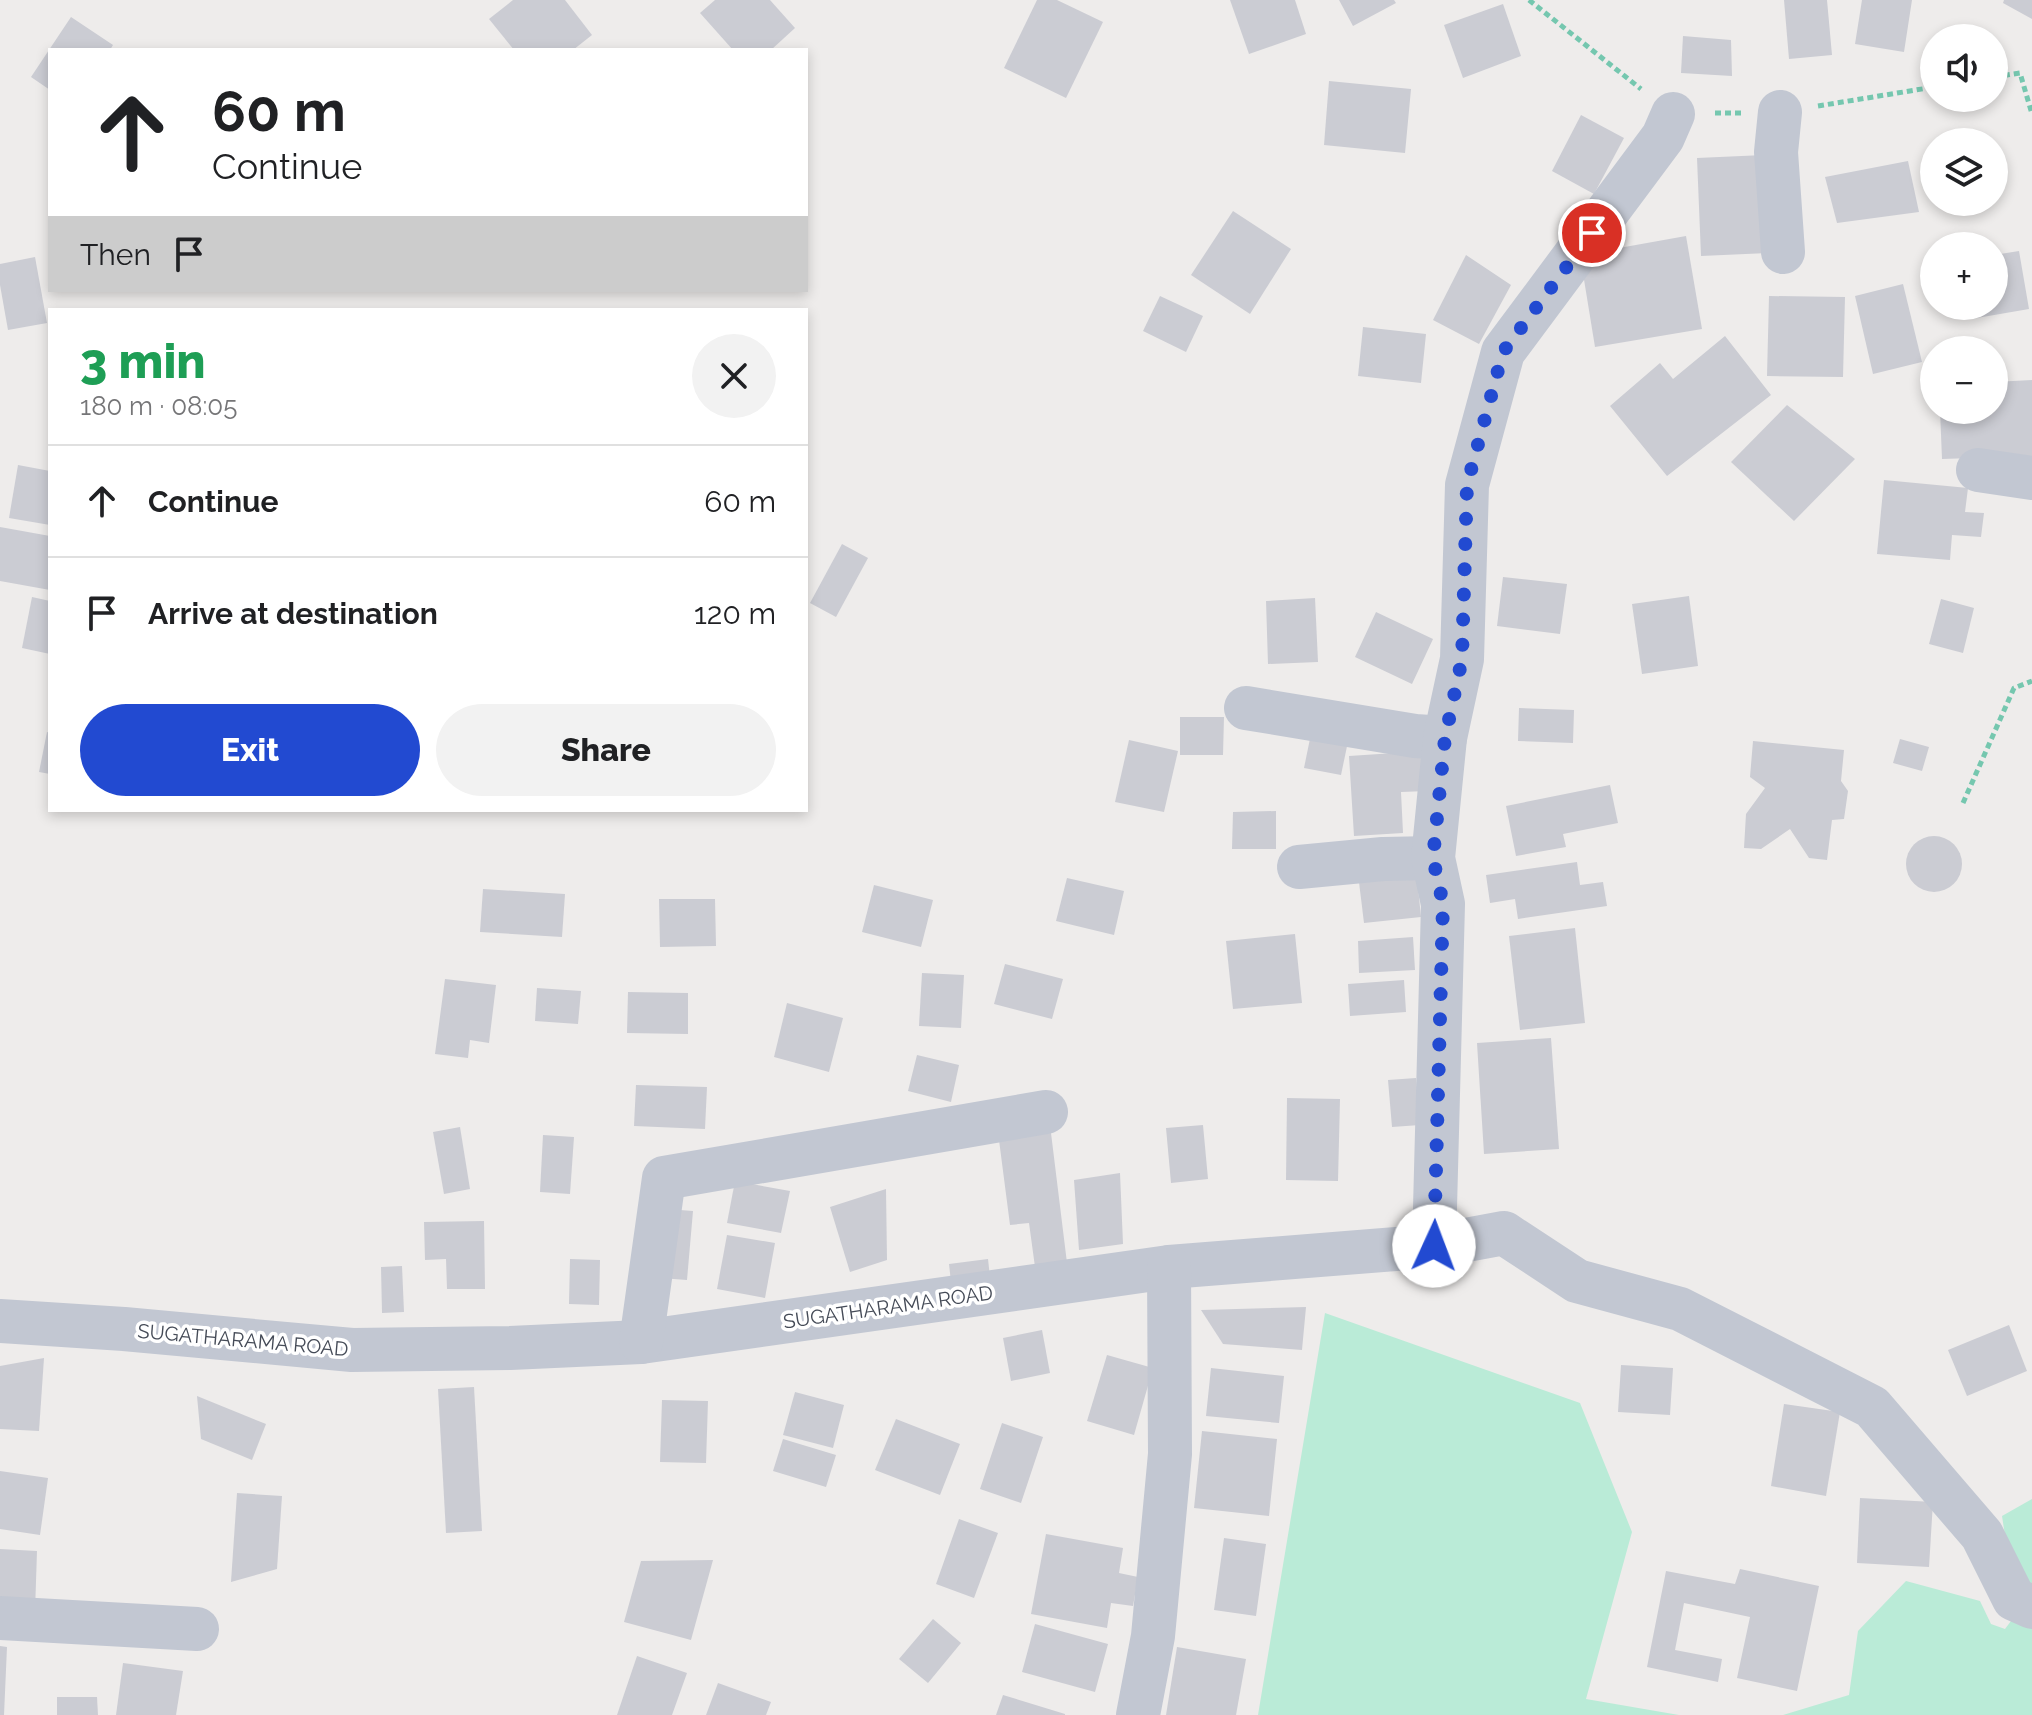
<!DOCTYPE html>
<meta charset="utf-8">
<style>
:root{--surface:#fff;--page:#f2f2f2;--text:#202124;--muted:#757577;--line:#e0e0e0;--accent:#224ad1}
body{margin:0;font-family:Raleway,sans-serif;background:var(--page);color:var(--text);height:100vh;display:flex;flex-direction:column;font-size:30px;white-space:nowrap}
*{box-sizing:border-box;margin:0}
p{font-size:26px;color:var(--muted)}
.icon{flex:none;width:44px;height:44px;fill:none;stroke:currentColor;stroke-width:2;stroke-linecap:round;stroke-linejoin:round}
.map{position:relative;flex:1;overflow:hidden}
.sheet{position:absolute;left:48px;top:308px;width:760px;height:504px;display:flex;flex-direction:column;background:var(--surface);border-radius:0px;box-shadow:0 4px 12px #0003}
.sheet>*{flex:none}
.guide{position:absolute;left:48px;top:48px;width:760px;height:244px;border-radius:0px;box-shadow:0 4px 12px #0003;background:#fff;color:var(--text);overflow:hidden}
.buttons{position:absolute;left:1920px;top:24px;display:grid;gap:16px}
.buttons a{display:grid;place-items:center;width:88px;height:88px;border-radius:50%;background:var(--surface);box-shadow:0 4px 12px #0003;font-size:40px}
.pin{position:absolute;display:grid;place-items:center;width:68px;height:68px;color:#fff;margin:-34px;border:4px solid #fff;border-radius:50%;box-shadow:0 2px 8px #0007}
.me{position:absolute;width:88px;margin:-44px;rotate:2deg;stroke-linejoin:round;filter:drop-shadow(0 0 6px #0008)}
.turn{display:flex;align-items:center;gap:28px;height:168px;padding:0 32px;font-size:36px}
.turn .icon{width:104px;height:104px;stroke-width:2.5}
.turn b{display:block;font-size:56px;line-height:68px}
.then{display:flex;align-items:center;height:76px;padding:0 32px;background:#0003;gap:16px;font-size:30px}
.round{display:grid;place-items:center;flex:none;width:84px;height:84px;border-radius:42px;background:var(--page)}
.summary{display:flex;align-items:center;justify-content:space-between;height:136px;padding:0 32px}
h1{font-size:48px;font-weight:800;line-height:60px;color:#1e9e55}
.primary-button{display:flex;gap:16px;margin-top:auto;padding:16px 32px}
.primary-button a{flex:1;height:92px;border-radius:48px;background:var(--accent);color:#fff;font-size:32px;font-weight:800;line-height:92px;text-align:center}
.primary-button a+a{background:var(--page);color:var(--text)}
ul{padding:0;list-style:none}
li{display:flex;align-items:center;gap:24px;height:112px;padding:0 32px;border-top:2px solid var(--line)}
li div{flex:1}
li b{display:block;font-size:30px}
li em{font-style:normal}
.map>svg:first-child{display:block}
.green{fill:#baebd7}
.building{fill:#cbccd3}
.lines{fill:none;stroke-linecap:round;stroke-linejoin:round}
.path{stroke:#75c7af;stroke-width:5;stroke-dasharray:6 4;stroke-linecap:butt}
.minor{stroke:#c2c7d2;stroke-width:44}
.route{stroke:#224ad1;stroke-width:14;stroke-dasharray:0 25.2}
.labels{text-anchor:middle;stroke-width:7;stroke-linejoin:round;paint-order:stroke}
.street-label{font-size:20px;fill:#454b57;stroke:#fff}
</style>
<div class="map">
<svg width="2032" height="1715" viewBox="0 0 2032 1715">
<rect width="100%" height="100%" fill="#eeeceb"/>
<g class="green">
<path d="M 1325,1313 L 1580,1403 L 1632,1532 L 1586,1699 L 1679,1715 L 1258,1715 Z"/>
<path d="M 2032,1499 L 2032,1715 L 1783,1715 L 1849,1695 L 1858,1631 L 1906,1581 L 1980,1601 L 1991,1624 L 2005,1629 L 2017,1613 L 2002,1516 Z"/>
</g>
<g class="building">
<path d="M 513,0 L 565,0 L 592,35 L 573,50 L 514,50 L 489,19 Z"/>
<path d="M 715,0 L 770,0 L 795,28 L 771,50 L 733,50 L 700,13 Z"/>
<path d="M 1037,0 L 1057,0 L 1103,22 L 1066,98 L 1004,68 Z"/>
<path d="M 1230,0 L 1295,0 L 1306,34 L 1249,54 Z"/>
<path d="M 1339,0 L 1394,0 L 1396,3 L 1353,26 Z"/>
<path d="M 1784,0 L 1827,0 L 1832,55 L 1789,59 Z"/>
<path d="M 1862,0 L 1912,0 L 1904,52 L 1855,44 Z"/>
<path d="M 2004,0 L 2032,0 L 2032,19 L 2003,3 Z"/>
<path d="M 1503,4 L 1521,56 L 1463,78 L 1444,25 Z"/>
<path d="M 71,17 L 113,45 L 110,50 L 50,50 L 50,90 L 31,77 Z"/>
<path d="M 1683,36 L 1731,40 L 1732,76 L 1681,73 Z"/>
<path d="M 1329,81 L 1411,89 L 1405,153 L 1324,145 Z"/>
<path d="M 1581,115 L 1624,138 L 1594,194 L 1552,171 Z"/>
<path d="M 1764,155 L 1768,253 L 1701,256 L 1697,158 Z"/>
<path d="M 1908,161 L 1919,212 L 1837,223 L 1825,177 Z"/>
<path d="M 1233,211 L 1291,249 L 1250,314 L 1191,275 Z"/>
<path d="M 1686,236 L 1702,329 L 1595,347 L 1580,255 Z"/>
<path d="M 2019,251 L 2029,309 L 1971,319 L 1969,306 L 1994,306 L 1994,255 Z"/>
<path d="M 1466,255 L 1511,285 L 1479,344 L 1433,320 Z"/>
<path d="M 35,257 L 47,323 L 8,330 L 0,285 L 0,264 Z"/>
<path d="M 1903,284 L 1922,362 L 1873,374 L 1855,296 Z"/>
<path d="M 1160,296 L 1203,316 L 1186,352 L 1143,331 Z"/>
<path d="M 1769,296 L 1845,297 L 1843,377 L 1767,376 Z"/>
<path d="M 1363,327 L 1426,334 L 1421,383 L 1358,376 Z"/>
<path d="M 1725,336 L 1771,395 L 1667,476 L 1610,406 L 1660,363 L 1673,379 Z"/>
<path d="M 2032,380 L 2032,456 L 1942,459 L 1940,410 L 1994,410 L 1994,382 Z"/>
<path d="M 1787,405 L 1855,459 L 1794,521 L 1731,462 Z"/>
<path d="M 18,465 L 50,471 L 50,525 L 9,518 Z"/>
<path d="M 1884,480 L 1968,488 L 1965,512 L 1984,513 L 1981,537 L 1952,535 L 1950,560 L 1877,554 Z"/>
<path d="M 0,527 L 50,536 L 50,590 L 0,581 Z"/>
<path d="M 842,544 L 868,558 L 836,617 L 810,603 Z"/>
<path d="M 1503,577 L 1567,584 L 1560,634 L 1497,626 Z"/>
<path d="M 1689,596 L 1698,666 L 1642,674 L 1632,604 Z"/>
<path d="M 32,597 L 50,601 L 50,654 L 22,648 Z"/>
<path d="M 1315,598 L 1318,662 L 1268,664 L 1266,601 Z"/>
<path d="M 1941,599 L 1974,608 L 1963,653 L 1929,644 Z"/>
<path d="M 1376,612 L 1433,639 L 1412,684 L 1355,657 Z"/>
<path d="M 1519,708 L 1574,710 L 1573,743 L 1518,741 Z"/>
<path d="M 1180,717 L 1224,717 L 1223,755 L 1180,755 Z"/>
<path d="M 1313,724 L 1350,732 L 1341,775 L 1304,768 Z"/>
<path d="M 47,732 L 50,733 L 50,774 L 39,772 Z"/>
<path d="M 1900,739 L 1929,747 L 1922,771 L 1893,763 Z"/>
<path d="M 1129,740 L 1178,751 L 1164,812 L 1115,802 Z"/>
<path d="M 1753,741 L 1844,750 L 1841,781 L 1848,791 L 1844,819 L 1832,820 L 1827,860 L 1809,858 L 1790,829 L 1761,849 L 1744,848 L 1746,814 L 1765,788 L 1750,777 Z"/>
<path d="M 1425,751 L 1427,791 L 1401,792 L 1403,833 L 1354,836 L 1349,756 Z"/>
<path d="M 1610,785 L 1618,823 L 1563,834 L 1566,847 L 1516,856 L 1506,806 Z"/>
<path d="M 1276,811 L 1276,849 L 1232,849 L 1233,812 Z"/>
<circle cx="1934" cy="864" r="28"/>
<path d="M 1577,862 L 1580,885 L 1603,882 L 1607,906 L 1518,919 L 1515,899 L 1490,903 L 1486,875 Z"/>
<path d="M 1416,868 L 1421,917 L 1364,923 L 1358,874 Z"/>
<path d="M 1067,878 L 1124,891 L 1114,935 L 1056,921 Z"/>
<path d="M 874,885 L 933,900 L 921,947 L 862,932 Z"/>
<path d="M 483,889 L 565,894 L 562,937 L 480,932 Z"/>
<path d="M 659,899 L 715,899 L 716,946 L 660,947 Z"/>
<path d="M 1575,928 L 1585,1023 L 1520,1030 L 1509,936 Z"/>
<path d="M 1295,934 L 1302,1003 L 1233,1009 L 1226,941 Z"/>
<path d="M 1413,937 L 1415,970 L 1359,973 L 1358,941 Z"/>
<path d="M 1005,964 L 1063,979 L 1052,1019 L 994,1004 Z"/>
<path d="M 922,973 L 964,975 L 961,1028 L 919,1026 Z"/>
<path d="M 445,979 L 496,985 L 489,1043 L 470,1040 L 468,1058 L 435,1054 Z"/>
<path d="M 1404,980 L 1406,1012 L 1350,1016 L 1348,984 Z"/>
<path d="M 537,988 L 581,991 L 578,1024 L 535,1021 Z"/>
<path d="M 628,992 L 688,993 L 688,1034 L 627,1033 Z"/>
<path d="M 787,1003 L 843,1018 L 829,1072 L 774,1057 Z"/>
<path d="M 1551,1038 L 1559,1149 L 1484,1154 L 1477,1043 Z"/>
<path d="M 917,1055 L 959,1065 L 951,1102 L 908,1091 Z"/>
<path d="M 1416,1078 L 1420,1125 L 1392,1127 L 1388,1080 Z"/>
<path d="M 636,1085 L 707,1087 L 705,1129 L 634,1126 Z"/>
<path d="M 1287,1098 L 1340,1099 L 1338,1181 L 1286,1180 Z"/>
<path d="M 1203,1125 L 1208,1179 L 1171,1183 L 1166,1128 Z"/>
<path d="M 460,1127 L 470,1189 L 444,1194 L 433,1132 Z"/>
<path d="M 1051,1133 L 1067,1263 L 1035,1267 L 1029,1223 L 1010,1225 L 999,1140 Z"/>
<path d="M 543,1135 L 574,1137 L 570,1194 L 540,1192 Z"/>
<path d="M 1120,1173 L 1123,1244 L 1079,1250 L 1074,1180 Z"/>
<path d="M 735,1181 L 790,1191 L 781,1233 L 727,1223 Z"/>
<path d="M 886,1189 L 887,1260 L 850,1272 L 830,1207 Z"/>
<path d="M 653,1208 L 693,1211 L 687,1280 L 647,1277 Z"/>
<path d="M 484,1221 L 485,1289 L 447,1289 L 446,1259 L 425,1260 L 424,1222 Z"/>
<path d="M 727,1235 L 775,1243 L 765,1298 L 717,1289 Z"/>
<path d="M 570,1259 L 600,1260 L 599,1305 L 569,1304 Z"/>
<path d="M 988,1259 L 991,1286 L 952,1291 L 949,1264 Z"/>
<path d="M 402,1266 L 404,1312 L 382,1313 L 381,1267 Z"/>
<path d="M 1306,1307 L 1302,1350 L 1223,1344 L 1201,1310 Z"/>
<path d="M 2009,1325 L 2027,1371 L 1967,1396 L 1948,1350 Z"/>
<path d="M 1042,1330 L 1050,1373 L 1011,1381 L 1003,1338 Z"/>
<path d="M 1107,1355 L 1153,1368 L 1134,1435 L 1087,1421 Z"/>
<path d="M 44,1358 L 39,1431 L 0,1429 L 0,1366 Z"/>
<path d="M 1621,1365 L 1673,1368 L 1670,1415 L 1618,1412 Z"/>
<path d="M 1211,1368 L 1284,1376 L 1279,1423 L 1206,1416 Z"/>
<path d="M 474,1387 L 482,1531 L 446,1533 L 438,1389 Z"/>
<path d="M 795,1392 L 844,1405 L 833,1448 L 783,1435 Z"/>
<path d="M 197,1396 L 266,1424 L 252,1460 L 201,1439 Z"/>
<path d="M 662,1400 L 708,1401 L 706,1463 L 660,1462 Z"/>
<path d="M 1784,1404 L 1840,1412 L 1826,1496 L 1771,1486 Z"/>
<path d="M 896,1419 L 960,1444 L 940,1495 L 875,1470 Z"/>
<path d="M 1002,1423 L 1043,1437 L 1021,1503 L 980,1489 Z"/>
<path d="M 1202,1431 L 1277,1439 L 1269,1516 L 1194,1508 Z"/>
<path d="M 783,1439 L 836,1455 L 826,1487 L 773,1471 Z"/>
<path d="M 0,1471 L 48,1478 L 40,1535 L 0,1529 Z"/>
<path d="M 237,1493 L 282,1496 L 277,1569 L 231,1582 Z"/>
<path d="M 1860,1498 L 1933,1502 L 1929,1567 L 1857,1563 Z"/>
<path d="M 959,1519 L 998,1533 L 974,1598 L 936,1584 Z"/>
<path d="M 1046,1534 L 1123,1548 L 1119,1573 L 1138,1577 L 1133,1606 L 1111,1603 L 1107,1628 L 1031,1614 Z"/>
<path d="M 1224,1538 L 1266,1544 L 1256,1616 L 1214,1610 Z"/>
<path d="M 0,1549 L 37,1551 L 35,1612 L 0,1610 Z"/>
<path d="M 713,1560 L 691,1640 L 624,1622 L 641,1561 Z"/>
<path d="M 1740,1569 L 1819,1586 L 1797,1691 L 1737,1678 L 1750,1617 L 1684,1603 L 1675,1650 L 1722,1659 L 1718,1682 L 1647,1667 L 1666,1571 L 1735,1584 Z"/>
<path d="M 933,1619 L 961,1643 L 928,1683 L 899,1659 Z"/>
<path d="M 1035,1624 L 1108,1644 L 1095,1692 L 1022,1672 Z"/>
<path d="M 0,1646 L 7,1647 L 4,1715 L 0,1715 Z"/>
<path d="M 1177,1647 L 1246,1659 L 1236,1715 L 1166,1715 Z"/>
<path d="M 637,1656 L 687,1673 L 672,1715 L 617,1715 Z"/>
<path d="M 123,1663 L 183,1671 L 176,1715 L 116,1715 Z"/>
<path d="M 718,1683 L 771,1702 L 766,1715 L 706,1715 Z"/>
<path d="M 1003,1695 L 1065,1714 L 1065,1715 L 996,1715 Z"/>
<path d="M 57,1697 L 97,1697 L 98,1715 L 57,1715 Z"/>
</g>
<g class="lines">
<g class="path">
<path d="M 1529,0 L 1641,89"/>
<path d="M 1994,77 L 2020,73 L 2032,114"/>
<path d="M 1818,106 L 1934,87"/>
<path d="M 1715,113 L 1741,113"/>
<path d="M 1963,803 L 2014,688 L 2032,681"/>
</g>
<g class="minor">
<path d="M 1780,112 L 1776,152 L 1783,252"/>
<path d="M 1978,470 L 2032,478"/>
<path d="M 1246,708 L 1415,736 L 1445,738"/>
<path d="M 1299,867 L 1383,859 L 1433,858"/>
<path d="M 1434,1246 L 1504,1233 L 1577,1281 L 1680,1309 L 1872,1407 L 1982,1535 L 2014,1599 L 2032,1607"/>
<path d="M 0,1321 L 124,1329 L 352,1350 L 510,1348 L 641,1342 L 1169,1267 L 1434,1246 L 1443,904 L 1433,858 L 1445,738 L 1462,659 L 1467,485 L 1503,352 L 1663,137 L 1673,114"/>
<path d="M 641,1342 L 664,1178 L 1046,1112"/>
<path d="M 0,1618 L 197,1629"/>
<path d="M 1138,1715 L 1153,1636 L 1170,1454 L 1169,1267"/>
</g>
</g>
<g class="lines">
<path class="route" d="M 1434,1246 L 1443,904 L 1433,858 L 1445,738 L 1462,659 L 1467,485 L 1503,352 L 1592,233"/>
</g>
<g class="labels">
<g class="street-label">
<text transform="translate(888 1307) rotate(-8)" y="7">SUGATHARAMA ROAD</text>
<text transform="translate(243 1340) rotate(5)" y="7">SUGATHARAMA ROAD</text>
</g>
</g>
</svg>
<div class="buttons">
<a><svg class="icon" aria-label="sound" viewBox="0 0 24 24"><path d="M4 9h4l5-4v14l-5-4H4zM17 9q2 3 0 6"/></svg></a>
<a><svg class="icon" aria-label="layers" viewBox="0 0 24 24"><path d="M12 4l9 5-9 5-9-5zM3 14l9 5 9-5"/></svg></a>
<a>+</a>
<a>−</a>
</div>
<div class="pin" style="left:1592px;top:233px;background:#d93025"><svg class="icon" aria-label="arrive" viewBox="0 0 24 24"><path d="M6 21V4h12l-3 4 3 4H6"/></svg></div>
<svg class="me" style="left:1434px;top:1246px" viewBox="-20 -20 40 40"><circle r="19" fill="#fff"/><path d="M0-13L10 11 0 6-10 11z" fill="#224ad1"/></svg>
<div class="guide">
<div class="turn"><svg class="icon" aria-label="ahead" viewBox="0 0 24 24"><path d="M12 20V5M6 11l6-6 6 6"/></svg><div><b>60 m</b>Continue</div></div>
<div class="then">Then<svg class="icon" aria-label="arrive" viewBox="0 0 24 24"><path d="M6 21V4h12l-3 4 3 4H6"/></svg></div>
</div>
<section class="sheet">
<div class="summary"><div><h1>3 min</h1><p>180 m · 08:05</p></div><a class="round"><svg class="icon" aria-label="close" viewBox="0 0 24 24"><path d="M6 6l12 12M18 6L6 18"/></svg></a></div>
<ul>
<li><svg class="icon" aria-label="ahead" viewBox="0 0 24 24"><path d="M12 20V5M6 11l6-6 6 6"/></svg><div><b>Continue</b></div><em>60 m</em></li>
<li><svg class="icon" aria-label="arrive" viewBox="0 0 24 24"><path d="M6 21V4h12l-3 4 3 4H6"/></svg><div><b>Arrive at destination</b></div><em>120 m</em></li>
</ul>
<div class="primary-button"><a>Exit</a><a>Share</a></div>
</section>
</div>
